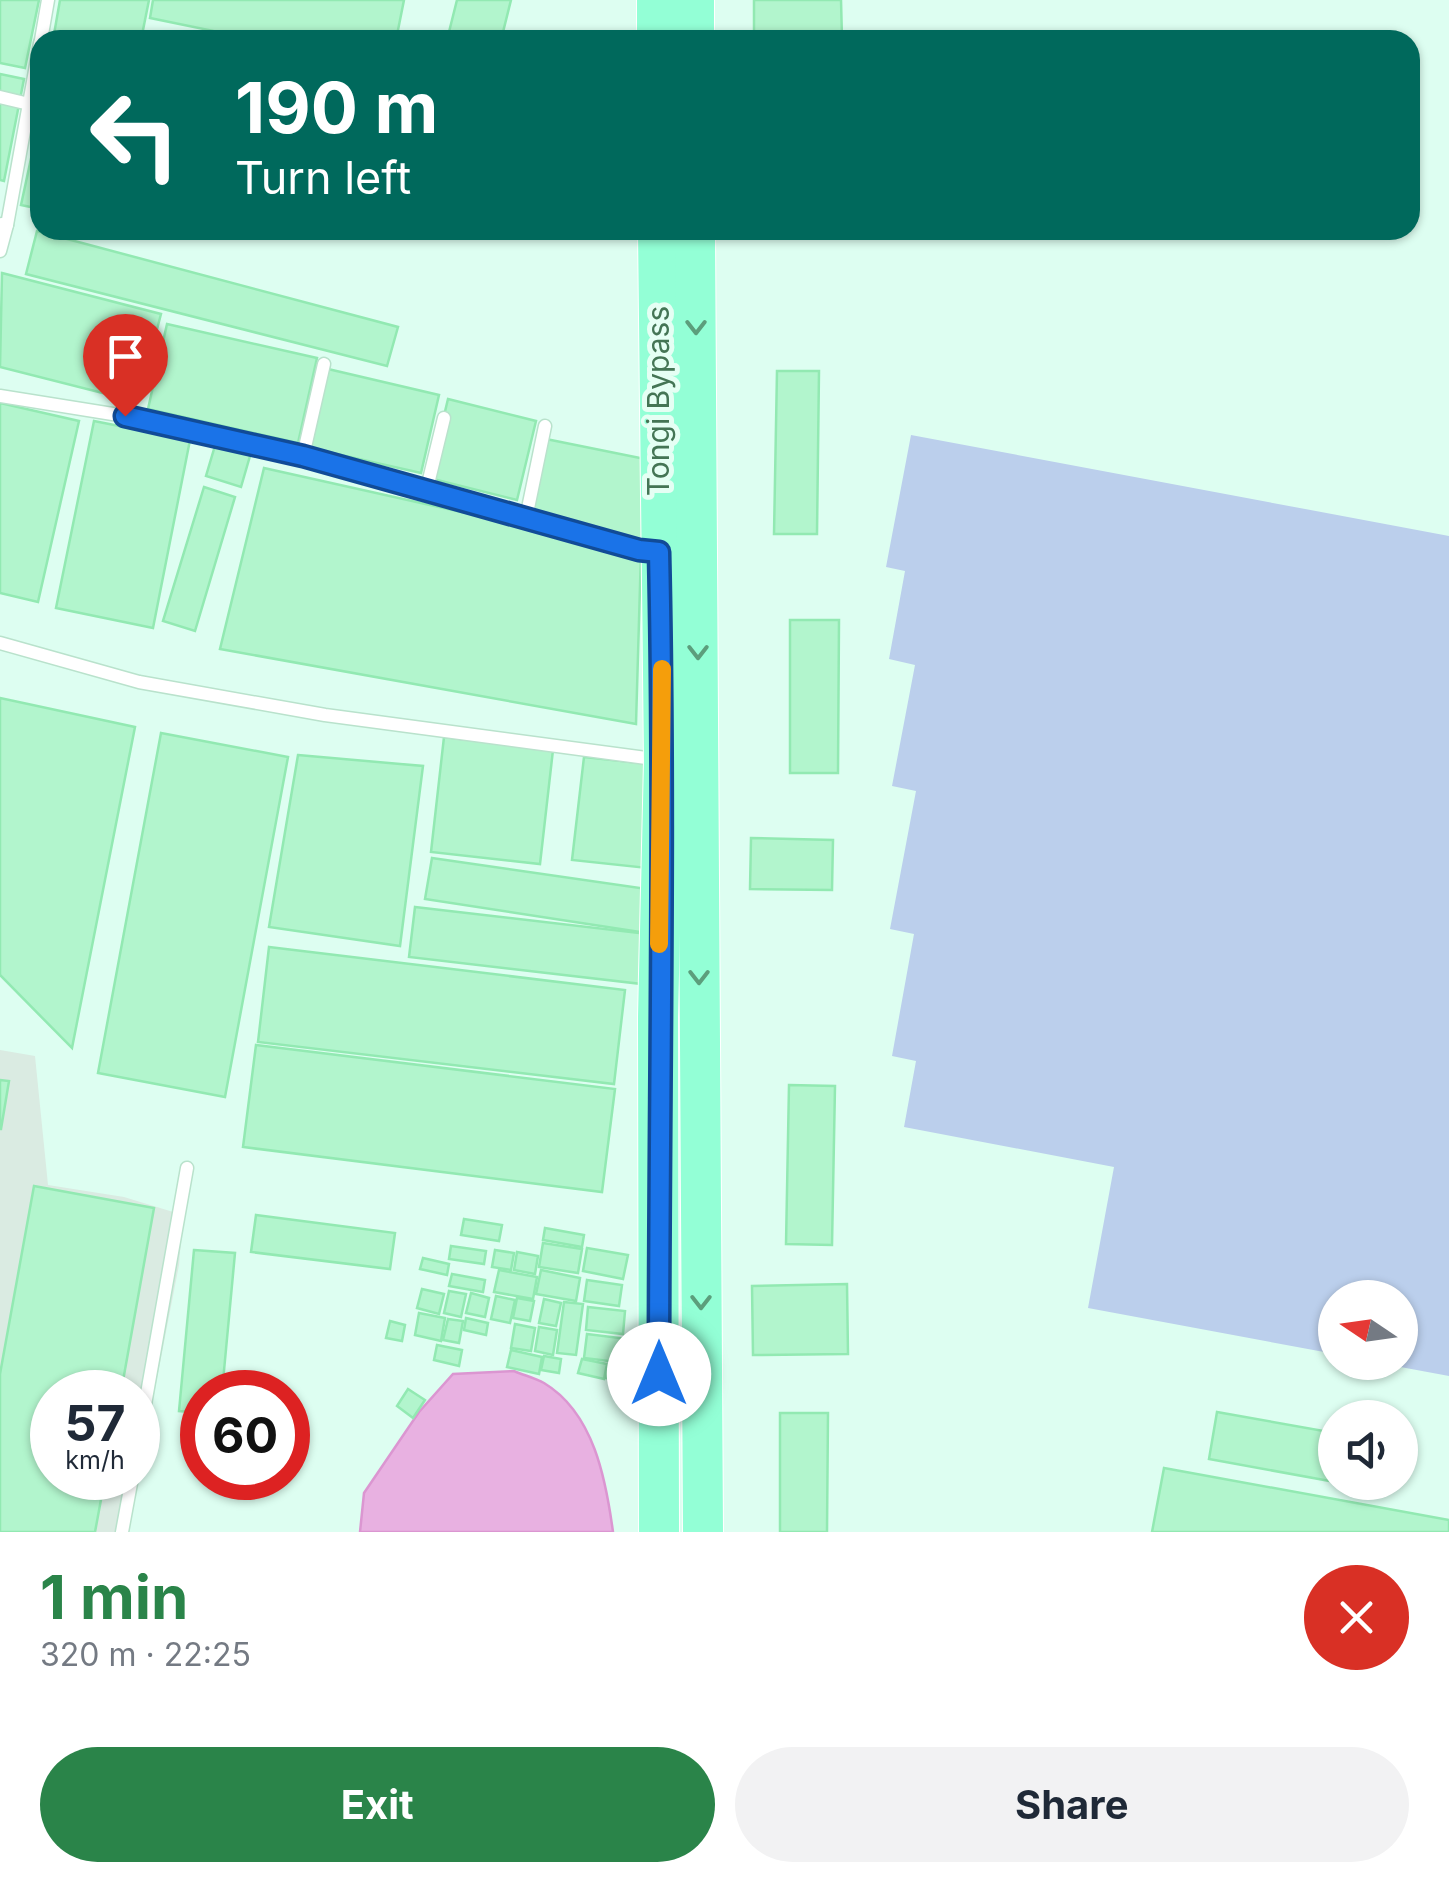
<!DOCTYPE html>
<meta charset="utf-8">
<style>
:root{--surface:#fff;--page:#f2f2f3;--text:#1f2937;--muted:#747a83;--accent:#2a8449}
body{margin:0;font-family:Inter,sans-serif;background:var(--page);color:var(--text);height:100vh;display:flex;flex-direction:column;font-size:38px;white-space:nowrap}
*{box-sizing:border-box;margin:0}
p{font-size:32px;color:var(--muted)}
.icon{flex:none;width:55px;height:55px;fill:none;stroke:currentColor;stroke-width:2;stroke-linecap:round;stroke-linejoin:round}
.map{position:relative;height:1532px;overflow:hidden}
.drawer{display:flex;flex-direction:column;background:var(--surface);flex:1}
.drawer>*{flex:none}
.top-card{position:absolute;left:30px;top:30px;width:1390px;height:210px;border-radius:30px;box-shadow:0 2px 8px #0004;background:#00695c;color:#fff;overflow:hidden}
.needle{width:65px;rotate:283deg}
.buttons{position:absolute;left:1318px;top:1280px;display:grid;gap:20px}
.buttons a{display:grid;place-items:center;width:100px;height:100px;border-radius:50%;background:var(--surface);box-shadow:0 2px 8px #0004;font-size:50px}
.speed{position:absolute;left:30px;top:1370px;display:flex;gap:20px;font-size:50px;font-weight:700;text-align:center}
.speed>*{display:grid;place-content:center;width:130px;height:130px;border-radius:50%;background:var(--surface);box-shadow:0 2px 8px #0004;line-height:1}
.speed small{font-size:25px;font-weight:400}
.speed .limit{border:15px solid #d22;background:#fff;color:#111}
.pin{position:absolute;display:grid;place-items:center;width:85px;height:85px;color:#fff;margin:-102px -42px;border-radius:50% 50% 50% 0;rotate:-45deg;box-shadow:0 0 10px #0007}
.pin .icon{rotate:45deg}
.me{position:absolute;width:110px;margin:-55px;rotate:0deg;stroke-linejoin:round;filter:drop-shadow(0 0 8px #0008)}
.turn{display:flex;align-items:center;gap:35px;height:210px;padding:0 40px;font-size:45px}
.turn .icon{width:130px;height:130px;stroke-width:2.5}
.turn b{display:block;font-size:70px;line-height:85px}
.round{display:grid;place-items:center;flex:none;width:105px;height:105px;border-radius:52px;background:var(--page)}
.summary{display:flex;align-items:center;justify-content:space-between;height:170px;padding:0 40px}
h1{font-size:60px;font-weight:700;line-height:75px;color:var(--accent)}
.cta{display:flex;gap:20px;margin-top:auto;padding:20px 40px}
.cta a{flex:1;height:115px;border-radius:60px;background:var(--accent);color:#fff;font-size:40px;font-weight:700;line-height:115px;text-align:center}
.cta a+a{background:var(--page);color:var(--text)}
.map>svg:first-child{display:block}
.industrial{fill:#daebe2}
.green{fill:#bbcfec}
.water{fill:#e8b1e1;stroke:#db96d1;stroke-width:2.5}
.building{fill:#b2f5cd;stroke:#92e9b2;stroke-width:2.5}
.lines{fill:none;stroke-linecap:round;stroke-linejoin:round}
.lane-casing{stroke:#b9e2cc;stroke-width:15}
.primary-casing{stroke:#fff;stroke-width:42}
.lane{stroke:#fff;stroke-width:12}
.primary{stroke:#93ffd6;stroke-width:40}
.oneway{stroke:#5c9e7c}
.route-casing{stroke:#114b97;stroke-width:25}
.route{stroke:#1a73e8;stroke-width:18}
.slow{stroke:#f59e0b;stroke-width:18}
.labels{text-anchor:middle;stroke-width:10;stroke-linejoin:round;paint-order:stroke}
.street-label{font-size:30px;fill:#447555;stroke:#e5fff4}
</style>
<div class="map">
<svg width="1449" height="1532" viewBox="0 0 1449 1532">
<rect width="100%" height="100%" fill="#ddfef1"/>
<path class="industrial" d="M 0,1050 L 35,1056 L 48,1185 L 124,1197 L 183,1215 L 179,1265 L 138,1476 L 138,1392 L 52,1392 L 52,1478 L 137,1478 L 127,1532 L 0,1532 Z"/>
<path class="green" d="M 911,435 L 1449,536 L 1449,1376 L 1379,1363 L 1400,1362 L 1400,1298 L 1335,1298 L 1335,1354 L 1088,1308 L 1114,1167 L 904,1127 L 916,1061 L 892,1056 L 914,934 L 890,929 L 916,791 L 892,786 L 915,665 L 889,659 L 905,571 L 886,567 Z"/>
<path class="water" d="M 514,1371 C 523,1375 535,1378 544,1383 C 594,1413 606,1480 613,1532 L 360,1532 L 364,1493 L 419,1412 L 453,1374 Z"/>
<g class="building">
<path d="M 0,0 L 39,0 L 25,68 L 0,63 Z"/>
<path d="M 60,0 L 149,0 L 141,40 L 53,40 Z"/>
<path d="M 153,0 L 404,0 L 396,40 L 257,40 L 150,18 Z"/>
<path d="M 457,0 L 511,0 L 501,40 L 447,40 Z"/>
<path d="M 754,0 L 841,0 L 842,39 L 754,40 Z"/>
<path d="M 0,74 L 24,79 L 4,181 L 0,180 Z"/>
<path d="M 32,154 L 40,156 L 40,209 L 21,205 Z"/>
<path d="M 37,231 L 398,327 L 387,366 L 26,274 Z"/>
<path d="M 2,273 L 161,314 L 138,402 L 0,367 Z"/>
<path d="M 167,324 L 317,358 L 298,443 L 148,409 Z"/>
<path d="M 328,369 L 439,395 L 421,473 L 310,448 Z"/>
<path d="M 777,371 L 819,371 L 817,534 L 774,534 Z"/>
<path d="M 448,399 L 536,421 L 517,500 L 429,478 Z"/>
<path d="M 0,403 L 79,421 L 38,602 L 0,593 Z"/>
<path d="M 94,421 L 190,440 L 153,628 L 56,608 Z"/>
<path d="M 217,439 L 252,449 L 241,487 L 206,476 Z"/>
<path d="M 546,439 L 650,460 L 642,544 L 531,518 Z"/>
<path d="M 264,468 L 641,552 L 636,724 L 220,649 Z"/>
<path d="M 204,487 L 235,497 L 195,631 L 163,621 Z"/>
<path d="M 790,620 L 839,620 L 838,773 L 790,773 Z"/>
<path d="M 0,698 L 135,727 L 72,1048 L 0,975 Z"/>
<path d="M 161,733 L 288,757 L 225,1097 L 98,1073 Z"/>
<path d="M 444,737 L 553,750 L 540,864 L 431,852 Z"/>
<path d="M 298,755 L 423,766 L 400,946 L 269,927 Z"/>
<path d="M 584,757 L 659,765 L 647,868 L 572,860 Z"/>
<path d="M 751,838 L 833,840 L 832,890 L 750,889 Z"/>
<path d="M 432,858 L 647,889 L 640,932 L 425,899 Z"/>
<path d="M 415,907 L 648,934 L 642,984 L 409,957 Z"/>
<path d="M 269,947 L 625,990 L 614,1084 L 258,1042 Z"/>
<path d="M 256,1045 L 615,1089 L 602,1192 L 243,1147 Z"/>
<path d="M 0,1080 L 9,1081 L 1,1129 L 0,1129 Z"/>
<path d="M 789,1085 L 835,1086 L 832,1245 L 786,1244 Z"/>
<path d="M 34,1186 L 154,1208 L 121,1392 L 52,1392 L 52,1478 L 105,1478 L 95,1532 L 0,1532 L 0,1374 Z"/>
<path d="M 256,1215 L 395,1233 L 390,1269 L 251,1252 Z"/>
<path d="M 464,1219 L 502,1225 L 499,1241 L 461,1235 Z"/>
<path d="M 545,1228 L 584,1235 L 582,1247 L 543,1240 Z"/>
<path d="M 543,1243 L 582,1249 L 578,1273 L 539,1267 Z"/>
<path d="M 451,1246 L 486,1251 L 484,1264 L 449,1259 Z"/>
<path d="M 587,1248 L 628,1255 L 623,1279 L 583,1271 Z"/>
<path d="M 194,1250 L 235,1253 L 222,1392 L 202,1392 L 202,1413 L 179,1411 Z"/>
<path d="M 495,1250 L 514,1253 L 511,1270 L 492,1267 Z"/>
<path d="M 517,1252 L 538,1256 L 535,1274 L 514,1270 Z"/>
<path d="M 423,1258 L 449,1264 L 447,1275 L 420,1269 Z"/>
<path d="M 499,1270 L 537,1277 L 533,1299 L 494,1292 Z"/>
<path d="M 541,1270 L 580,1278 L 576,1301 L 536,1294 Z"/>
<path d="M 452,1274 L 485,1280 L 483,1292 L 449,1286 Z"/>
<path d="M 587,1280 L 622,1285 L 619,1306 L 584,1301 Z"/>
<path d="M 847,1284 L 848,1354 L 753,1355 L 752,1286 Z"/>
<path d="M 422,1289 L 444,1294 L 439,1314 L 417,1308 Z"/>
<path d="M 449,1291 L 466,1294 L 461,1317 L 444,1313 Z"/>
<path d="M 471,1293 L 489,1298 L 485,1317 L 466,1313 Z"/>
<path d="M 496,1296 L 515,1300 L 510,1323 L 491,1319 Z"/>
<path d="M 517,1298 L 534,1301 L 530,1321 L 513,1318 Z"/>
<path d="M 544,1299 L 561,1303 L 556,1326 L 539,1323 Z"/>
<path d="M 564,1302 L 583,1304 L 576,1355 L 557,1353 Z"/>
<path d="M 588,1307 L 625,1311 L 623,1334 L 586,1330 Z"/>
<path d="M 419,1313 L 445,1318 L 441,1341 L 415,1335 Z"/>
<path d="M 466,1318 L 488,1323 L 486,1335 L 464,1330 Z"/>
<path d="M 448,1319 L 463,1321 L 459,1343 L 443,1340 Z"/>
<path d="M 390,1321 L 405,1325 L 402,1341 L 386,1338 Z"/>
<path d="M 515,1324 L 535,1328 L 531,1351 L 511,1348 Z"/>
<path d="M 539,1327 L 557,1330 L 553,1355 L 535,1351 Z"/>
<path d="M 587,1334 L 628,1339 L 625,1363 L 584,1358 Z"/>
<path d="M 437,1345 L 462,1350 L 459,1366 L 434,1360 Z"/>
<path d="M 511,1350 L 542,1357 L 539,1374 L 507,1367 Z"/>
<path d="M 544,1356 L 561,1359 L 559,1373 L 541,1370 Z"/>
<path d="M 582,1359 L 607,1364 L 604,1379 L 578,1373 Z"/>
<path d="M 609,1363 L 627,1366 L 624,1382 L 606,1378 Z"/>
<path d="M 408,1389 L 425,1400 L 413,1418 L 397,1406 Z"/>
<path d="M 1217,1412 L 1335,1433 L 1335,1482 L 1209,1459 Z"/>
<path d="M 780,1413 L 828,1413 L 827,1532 L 780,1532 Z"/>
<path d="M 1164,1468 L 1449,1520 L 1449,1532 L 1152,1532 Z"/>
</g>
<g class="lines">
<defs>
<g id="lane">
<path d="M 41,40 L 48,0"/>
<path d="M 0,97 L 29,104"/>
<path d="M 7,225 L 40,43"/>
<path d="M 0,251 L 7,225 L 2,224"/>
<path d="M 0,396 L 125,416 L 303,456 L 639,550 L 657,551"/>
<path d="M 303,456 L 324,364"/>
<path d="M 426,492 L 444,418"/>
<path d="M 526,518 L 545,426"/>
<path d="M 0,643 L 139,682 L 325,715 L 661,760"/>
<path d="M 138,1444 L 187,1168"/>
<path d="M 122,1532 L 132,1478"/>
</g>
<g id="primary">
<path d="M 657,0 L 657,40"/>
<path d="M 694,0 L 694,40"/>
<path d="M 658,230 L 664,761 L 658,1017 L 659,1532"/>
<path d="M 695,230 L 703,1532"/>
</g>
</defs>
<use href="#lane" class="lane-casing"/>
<use href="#primary" class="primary-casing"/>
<use href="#lane" class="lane"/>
<use href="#primary" class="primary"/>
</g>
<defs><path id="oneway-chevron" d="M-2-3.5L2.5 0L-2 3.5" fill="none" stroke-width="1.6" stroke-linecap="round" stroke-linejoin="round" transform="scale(2.5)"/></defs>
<g class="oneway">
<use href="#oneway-chevron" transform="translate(696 327) rotate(90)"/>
<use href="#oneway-chevron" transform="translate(698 652) rotate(90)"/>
<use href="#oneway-chevron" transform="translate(699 977) rotate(90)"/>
<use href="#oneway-chevron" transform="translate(701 1302) rotate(90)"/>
</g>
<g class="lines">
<defs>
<path id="route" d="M 125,416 L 303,456 L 639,550 L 659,552 C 665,825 659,1099 659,1374"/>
</defs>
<use href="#route" class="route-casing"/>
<use href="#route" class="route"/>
<path class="slow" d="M 659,944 L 662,669"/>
</g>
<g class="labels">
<g class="street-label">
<text transform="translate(659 401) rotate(-90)" y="10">Tongi Bypass</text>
</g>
</g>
</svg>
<div class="buttons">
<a><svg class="needle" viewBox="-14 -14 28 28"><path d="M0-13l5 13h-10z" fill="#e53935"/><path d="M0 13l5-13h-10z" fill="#747a83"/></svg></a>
<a><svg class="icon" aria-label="sound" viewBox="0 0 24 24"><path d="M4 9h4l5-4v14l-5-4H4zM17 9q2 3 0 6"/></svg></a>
</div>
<div class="speed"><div>57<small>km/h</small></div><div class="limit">60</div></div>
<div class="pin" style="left:125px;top:416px;background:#d93025"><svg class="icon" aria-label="arrive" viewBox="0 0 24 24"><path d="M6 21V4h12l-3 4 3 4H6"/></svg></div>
<svg class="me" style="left:659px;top:1374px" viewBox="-20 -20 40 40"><circle r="19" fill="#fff"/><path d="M0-13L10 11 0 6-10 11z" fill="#1a73e8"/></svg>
<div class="top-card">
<div class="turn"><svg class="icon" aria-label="left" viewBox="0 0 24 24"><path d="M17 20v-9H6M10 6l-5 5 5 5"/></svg><div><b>190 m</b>Turn left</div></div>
</div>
</div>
<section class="drawer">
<div class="summary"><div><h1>1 min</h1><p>320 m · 22:25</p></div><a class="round" style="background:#d93025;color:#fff"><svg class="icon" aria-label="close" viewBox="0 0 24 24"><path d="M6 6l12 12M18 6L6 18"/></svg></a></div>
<div class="cta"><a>Exit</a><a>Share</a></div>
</section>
